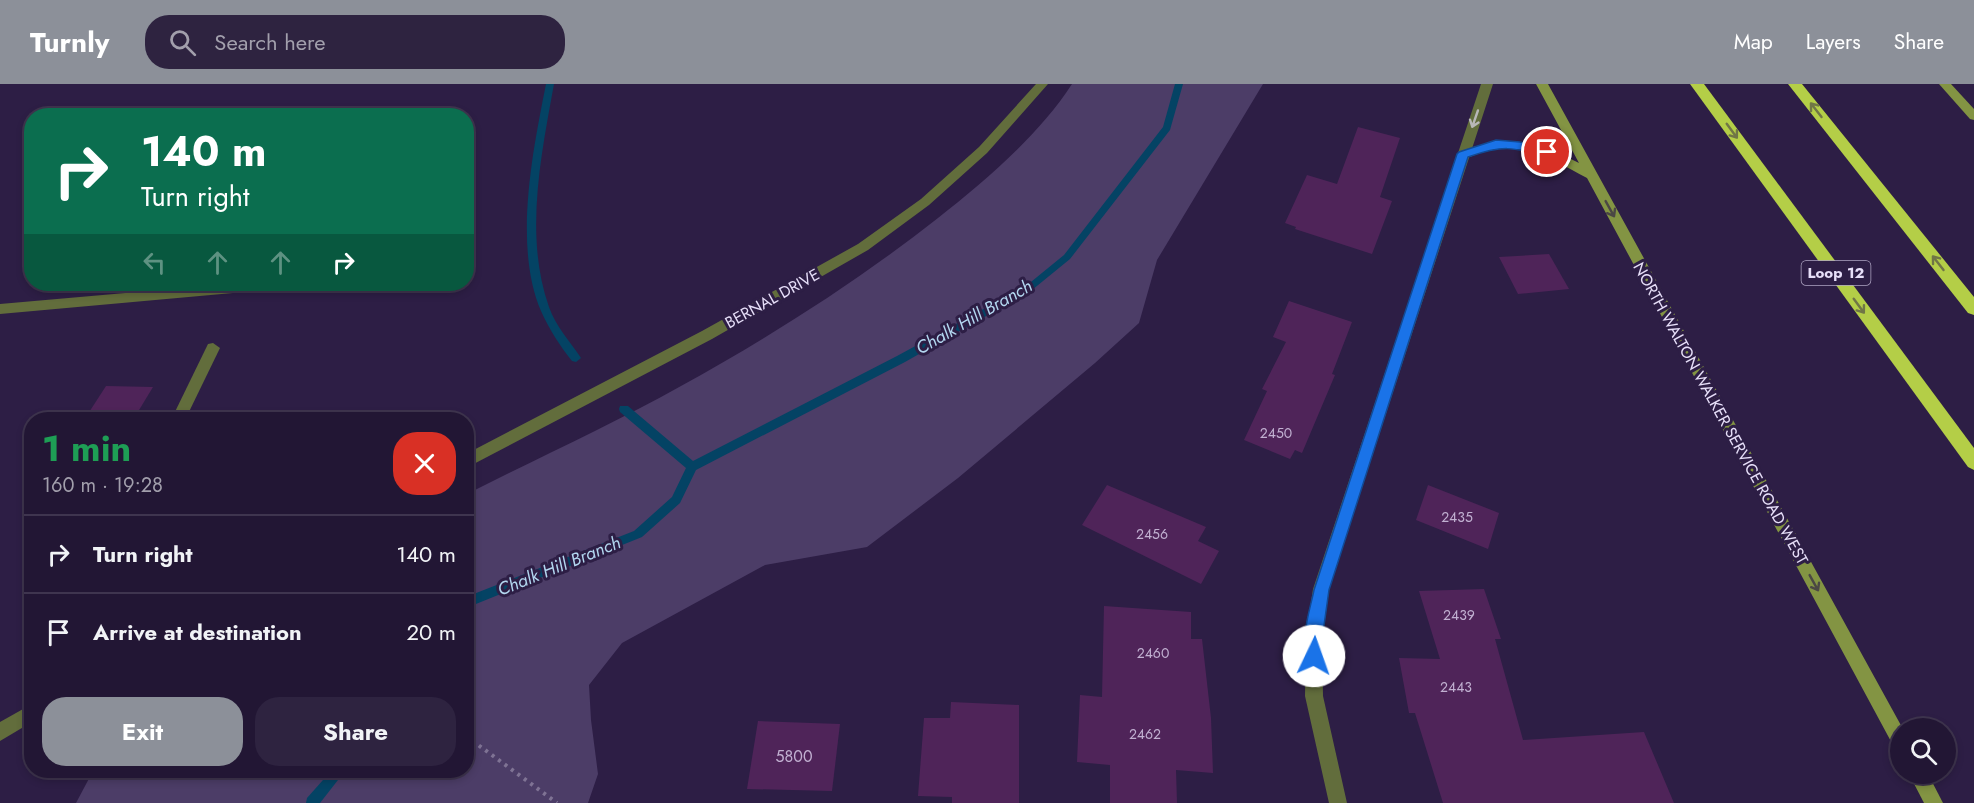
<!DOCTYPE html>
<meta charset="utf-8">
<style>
:root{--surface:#221634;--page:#2e2340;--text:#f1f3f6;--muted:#a29fac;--line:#3f354f;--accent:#8c9099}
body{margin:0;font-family:Jost,sans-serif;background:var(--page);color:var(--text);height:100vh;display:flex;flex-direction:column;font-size:22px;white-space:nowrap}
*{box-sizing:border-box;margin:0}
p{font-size:20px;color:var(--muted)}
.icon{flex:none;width:33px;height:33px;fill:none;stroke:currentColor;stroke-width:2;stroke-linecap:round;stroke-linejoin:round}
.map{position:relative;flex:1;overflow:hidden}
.panel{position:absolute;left:24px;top:328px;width:450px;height:366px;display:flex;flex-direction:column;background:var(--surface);border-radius:24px;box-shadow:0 3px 9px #0003,0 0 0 2px var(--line)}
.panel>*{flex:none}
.hud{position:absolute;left:24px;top:24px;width:450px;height:183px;border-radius:24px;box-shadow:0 3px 9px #0003,0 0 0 2px var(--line);background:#0b6e4f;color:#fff;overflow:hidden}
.controls{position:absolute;left:1890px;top:634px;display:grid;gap:12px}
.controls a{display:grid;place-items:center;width:66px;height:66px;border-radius:50%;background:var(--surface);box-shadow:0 3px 9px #0003,0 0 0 2px var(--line);font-size:30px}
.pin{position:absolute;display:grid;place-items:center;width:51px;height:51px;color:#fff;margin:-26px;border:3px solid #fff;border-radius:50%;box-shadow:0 2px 6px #0007}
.me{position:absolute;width:66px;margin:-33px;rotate:3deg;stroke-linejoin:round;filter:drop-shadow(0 0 4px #0008)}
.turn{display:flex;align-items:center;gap:21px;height:126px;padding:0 18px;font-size:27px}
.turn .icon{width:78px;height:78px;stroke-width:2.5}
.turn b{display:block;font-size:42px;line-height:51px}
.lanes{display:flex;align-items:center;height:57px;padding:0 18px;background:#0003;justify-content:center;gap:30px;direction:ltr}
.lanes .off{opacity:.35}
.round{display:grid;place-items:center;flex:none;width:63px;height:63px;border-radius:24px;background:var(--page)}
.overview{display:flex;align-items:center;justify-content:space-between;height:102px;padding:0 18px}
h1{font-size:36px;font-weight:700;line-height:45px;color:#1e9e55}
.cta{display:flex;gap:12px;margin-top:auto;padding:12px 18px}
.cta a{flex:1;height:69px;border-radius:24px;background:var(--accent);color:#fff;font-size:24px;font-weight:700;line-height:69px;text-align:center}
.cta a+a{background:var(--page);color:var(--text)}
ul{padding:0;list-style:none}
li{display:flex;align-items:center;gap:18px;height:78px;padding:0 18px;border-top:2px solid var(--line)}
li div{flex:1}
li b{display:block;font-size:22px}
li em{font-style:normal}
header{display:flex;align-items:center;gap:36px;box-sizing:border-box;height:84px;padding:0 30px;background:var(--accent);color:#fff}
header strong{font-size:28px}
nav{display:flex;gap:33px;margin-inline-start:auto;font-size:21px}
.search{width:420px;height:54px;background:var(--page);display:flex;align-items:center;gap:15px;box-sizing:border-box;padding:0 21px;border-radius:24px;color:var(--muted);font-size:22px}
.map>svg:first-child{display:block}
.green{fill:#4c3d67}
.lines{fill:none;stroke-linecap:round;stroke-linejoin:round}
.stream{fill:#044364;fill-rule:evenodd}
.building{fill:#4f2459}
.path{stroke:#7f7394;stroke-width:4;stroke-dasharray:3 5;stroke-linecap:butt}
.service{fill:#626d3c;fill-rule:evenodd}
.minor{fill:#626d3c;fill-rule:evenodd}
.tertiary{fill:#626d3c;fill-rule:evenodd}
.secondary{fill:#839443;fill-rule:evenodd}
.motorway{fill:#b4ce47;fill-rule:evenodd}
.oneway{stroke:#707646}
.oneway2{stroke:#b8b7b7}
.oneway3{stroke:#4b4744}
.route{fill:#1a73e8;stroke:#114b97;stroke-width:1.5}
.labels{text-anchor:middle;stroke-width:6;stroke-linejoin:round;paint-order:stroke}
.number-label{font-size:14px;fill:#c1b0d1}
.shield{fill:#2d1e45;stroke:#afa5c3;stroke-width:1.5}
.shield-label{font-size:15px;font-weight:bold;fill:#e7dff9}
.street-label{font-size:16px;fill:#e7dff9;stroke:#2d1e45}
.near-number-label{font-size:16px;fill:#c1b0d1}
.water-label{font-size:18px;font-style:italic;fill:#b3d7f0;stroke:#2d1e45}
</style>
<header>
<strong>Turnly</strong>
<div class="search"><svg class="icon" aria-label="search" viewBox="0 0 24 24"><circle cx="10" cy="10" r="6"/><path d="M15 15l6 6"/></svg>Search here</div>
<nav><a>Map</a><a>Layers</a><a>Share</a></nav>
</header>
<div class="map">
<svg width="1974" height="719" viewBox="0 0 1974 719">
<rect width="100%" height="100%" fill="#2d1e45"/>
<path class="green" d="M 1072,0 L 1263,0 L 1157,176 L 1139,239 L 1095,279 L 958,394 L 867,463 L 765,481 L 622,559 L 589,601 L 591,636 L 598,690 L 588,719 L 76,719 L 93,687 L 466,687 L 467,410 C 538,374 611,341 681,302 C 770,253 858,197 938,134 C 986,96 1039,51 1072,0 Z"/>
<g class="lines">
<g class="stream">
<path d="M 546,0 L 554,0 C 541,72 524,152 549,223 C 556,243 570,257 581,274 L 576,278 L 572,277 C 560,262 549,245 541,227 C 513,162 533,66 546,0 Z"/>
<path d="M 1175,0 L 1183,0 L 1170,46 L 1070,175 L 1032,206 L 905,278 L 696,386 L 680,419 L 642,453 L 466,524 L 466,513 L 634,447 L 672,413 L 686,384 L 620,328 L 619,325 L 620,322 L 628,322 L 693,377 L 897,272 L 1026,202 L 1064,171 L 1163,43 Z"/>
<path d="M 331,687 L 345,687 L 320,719 L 306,719 L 307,714 Z"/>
</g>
</g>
<g class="building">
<path d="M 1358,43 L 1400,54 L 1380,113 L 1392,117 L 1372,170 L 1295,145 L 1296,143 L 1285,139 L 1307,91 L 1337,100 Z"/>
<path d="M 1549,170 L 1569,205 L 1518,210 L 1499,173 Z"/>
<path d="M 1289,217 L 1352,238 L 1332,290 L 1335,291 L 1302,369 L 1295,366 L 1290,375 L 1244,356 L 1267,307 L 1262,305 L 1286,258 L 1273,253 Z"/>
<path d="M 106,302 L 153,303 L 133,336 L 84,336 Z"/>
<path d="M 1107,401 L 1206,443 L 1198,457 L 1219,467 L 1201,500 L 1082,441 Z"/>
<path d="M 1428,401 L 1499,429 L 1488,465 L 1416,436 Z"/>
<path d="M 1484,505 L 1501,555 L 1495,555 L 1523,656 L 1644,648 L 1674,719 L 1443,719 L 1415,629 L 1409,629 L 1399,574 L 1440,575 L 1419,507 Z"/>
<path d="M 1104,522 L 1191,528 L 1191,555 L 1202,555 L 1211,634 L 1213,689 L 1176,686 L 1177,719 L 1110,719 L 1110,681 L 1077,678 L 1080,611 L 1102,613 Z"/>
<path d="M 951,618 L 1019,621 L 1019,719 L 952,719 L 952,713 L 918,712 L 924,634 L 950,634 Z"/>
<path d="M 758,637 L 840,640 L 832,707 L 747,705 Z"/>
</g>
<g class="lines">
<path class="path" d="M 466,652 L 557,719"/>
<path class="service" d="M 213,259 L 220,264 L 185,336 L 171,336 L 208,260 Z"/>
<g class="minor">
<path d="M 1481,0 L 1493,0 L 1329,505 L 1322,552 L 1323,612 L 1347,719 L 1329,719 L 1305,612 L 1306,552 L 1313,505 Z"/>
<path d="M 228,200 L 249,200 L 251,203 L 244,208 L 0,230 L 0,220 Z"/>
</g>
<g class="tertiary">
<path d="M 1036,0 L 1048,0 L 987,69 L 929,121 L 868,166 L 712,255 L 466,384 L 466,370 L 702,247 L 858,160 L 921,115 L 979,63 Z"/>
<path d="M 32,620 L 32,638 L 0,657 L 0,638 Z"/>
</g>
<g class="secondary">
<path d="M 1536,0 L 1548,0 L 1903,645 L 1900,645 L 1900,666 L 1894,663 L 1587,94 C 1558,79 1529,59 1494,65 C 1483,67 1474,72 1463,75 L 1457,71 L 1459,68 C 1506,50 1535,56 1579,79 Z"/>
<path d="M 1939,0 L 1951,0 L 1974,25 L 1974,36 L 1970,35 Z"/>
<path d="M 1909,690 L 1928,690 L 1943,719 L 1924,719 Z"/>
</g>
<g class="motorway">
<path d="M 1690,0 L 1704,0 L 1974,364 L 1974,386 L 1968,383 Z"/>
<path d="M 1788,0 L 1802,0 L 1974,213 L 1974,231 L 1968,229 Z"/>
</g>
</g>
<defs><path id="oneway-shaft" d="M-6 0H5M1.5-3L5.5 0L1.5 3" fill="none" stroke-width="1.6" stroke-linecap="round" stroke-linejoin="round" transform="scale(1.5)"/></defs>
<g class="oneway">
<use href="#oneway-shaft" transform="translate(1816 26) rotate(-128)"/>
<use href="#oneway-shaft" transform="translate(1732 47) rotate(54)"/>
<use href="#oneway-shaft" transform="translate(1938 179) rotate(-128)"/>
<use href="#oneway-shaft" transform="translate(1859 222) rotate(54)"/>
</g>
<use class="oneway2" href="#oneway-shaft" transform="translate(1475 35) rotate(109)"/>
<g class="oneway3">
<use href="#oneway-shaft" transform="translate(1610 125) rotate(61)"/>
<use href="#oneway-shaft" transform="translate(1814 499) rotate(61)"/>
</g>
<path class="route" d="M 1496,56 L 1520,58 L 1551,66 L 1553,68 L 1547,72 C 1511,63 1503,61 1468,73 L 1329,506 L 1319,577 L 1314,579 L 1308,577 C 1299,557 1310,526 1314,506 L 1457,70 L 1459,68 Z"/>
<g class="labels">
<g class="number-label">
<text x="1276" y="354">2450</text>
<text x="1457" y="438">2435</text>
<text x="1152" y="455">2456</text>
<text x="1459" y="536">2439</text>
<text x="1153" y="574">2460</text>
<text x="1456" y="608">2443</text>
<text x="1145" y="655">2462</text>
</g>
<rect class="shield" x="1801.5" y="177" width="69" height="24" rx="4.5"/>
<g class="shield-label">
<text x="1836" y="194">Loop 12</text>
</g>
<g class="street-label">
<text transform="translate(772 214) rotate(-29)" y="6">BERNAL DRIVE</text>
<text transform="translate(1721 329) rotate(61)" y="6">NORTH WALTON WALKER SERVICE ROAD WEST</text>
</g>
<g class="near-number-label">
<text x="794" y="678">5800</text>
</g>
<g class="water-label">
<text transform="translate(974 233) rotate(-30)" y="6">Chalk Hill Branch</text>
<text transform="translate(559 482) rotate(-22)" y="6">Chalk Hill Branch</text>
</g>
</g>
</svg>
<div class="controls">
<a><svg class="icon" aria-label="search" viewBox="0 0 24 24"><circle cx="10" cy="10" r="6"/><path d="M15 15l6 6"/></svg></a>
</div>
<div class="pin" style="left:1547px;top:68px;background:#d93025"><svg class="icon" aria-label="arrive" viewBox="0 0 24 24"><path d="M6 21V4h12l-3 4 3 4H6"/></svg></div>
<svg class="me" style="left:1314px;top:572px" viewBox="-20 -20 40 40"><circle r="19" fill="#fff"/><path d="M0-13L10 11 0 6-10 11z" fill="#1a73e8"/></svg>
<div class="hud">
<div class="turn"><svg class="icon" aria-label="right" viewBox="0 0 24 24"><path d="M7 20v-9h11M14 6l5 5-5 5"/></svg><div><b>140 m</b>Turn right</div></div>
<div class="lanes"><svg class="icon off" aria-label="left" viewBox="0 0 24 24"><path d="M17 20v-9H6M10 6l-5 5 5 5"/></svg><svg class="icon off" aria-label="ahead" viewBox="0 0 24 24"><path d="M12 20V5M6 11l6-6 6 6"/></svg><svg class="icon off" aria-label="ahead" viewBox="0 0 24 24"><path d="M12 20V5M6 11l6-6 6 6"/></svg><svg class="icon" aria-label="right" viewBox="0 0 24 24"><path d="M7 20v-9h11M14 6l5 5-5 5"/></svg></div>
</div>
<section class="panel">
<div class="overview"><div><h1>1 min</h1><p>160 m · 19:28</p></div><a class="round" style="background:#d93025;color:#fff"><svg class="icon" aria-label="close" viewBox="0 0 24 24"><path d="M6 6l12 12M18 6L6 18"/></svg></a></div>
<ul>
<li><svg class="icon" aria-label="right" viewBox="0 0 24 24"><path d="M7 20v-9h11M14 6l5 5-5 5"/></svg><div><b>Turn right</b></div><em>140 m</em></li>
<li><svg class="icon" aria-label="arrive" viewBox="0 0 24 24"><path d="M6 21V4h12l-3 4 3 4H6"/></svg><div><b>Arrive at destination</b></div><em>20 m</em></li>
</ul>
<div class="cta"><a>Exit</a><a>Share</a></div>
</section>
</div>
